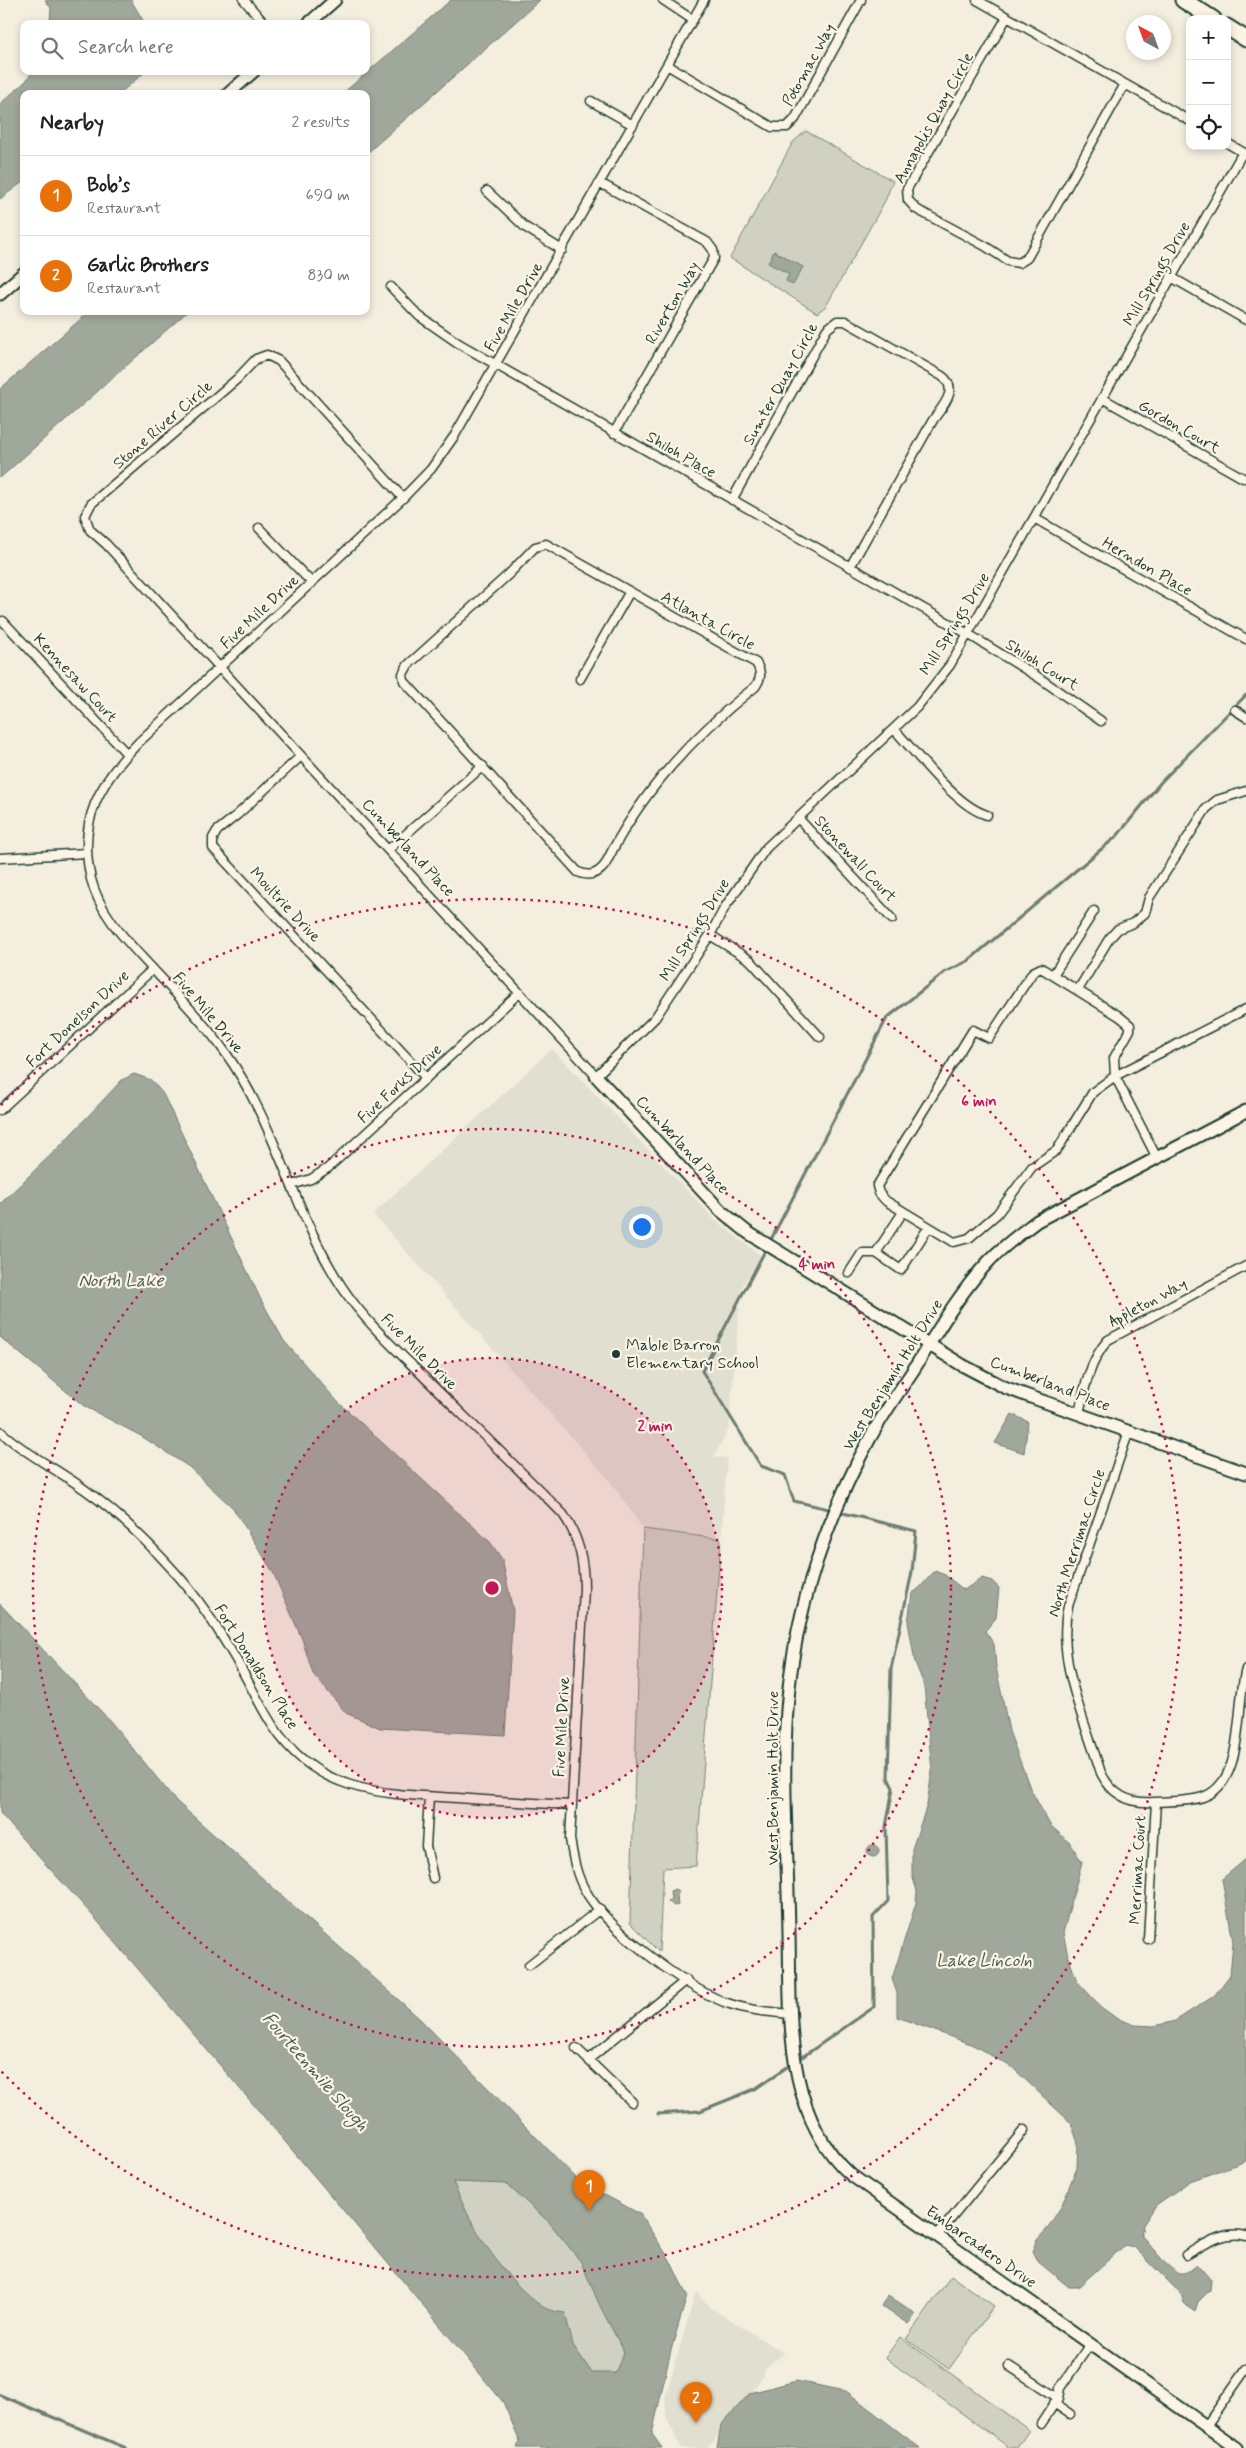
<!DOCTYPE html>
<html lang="en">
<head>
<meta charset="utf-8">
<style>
	body { margin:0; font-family:Mynerve,sans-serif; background:#f2f2f2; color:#202124 }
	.controls { position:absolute; right:15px; top:15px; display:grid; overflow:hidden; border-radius:10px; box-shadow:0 2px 8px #0003 }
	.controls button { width:45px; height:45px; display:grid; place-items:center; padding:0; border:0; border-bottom:1px solid #e0e0e0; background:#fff; color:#202124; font:25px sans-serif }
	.compass { position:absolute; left:1126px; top:15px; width:45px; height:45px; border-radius:50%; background:#fff; box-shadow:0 2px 8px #0003; rotate:319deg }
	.you { position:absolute; left:641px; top:1226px; width:18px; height:18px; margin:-12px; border:4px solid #fff; border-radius:50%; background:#1a73e8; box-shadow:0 0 0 8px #1a73e833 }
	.badge { display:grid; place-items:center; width:32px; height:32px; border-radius:50%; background:#ea580c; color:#fff; font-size:16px; font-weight:700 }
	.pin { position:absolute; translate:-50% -41px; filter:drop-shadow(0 1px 2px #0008) }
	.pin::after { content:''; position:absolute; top:26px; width:18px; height:15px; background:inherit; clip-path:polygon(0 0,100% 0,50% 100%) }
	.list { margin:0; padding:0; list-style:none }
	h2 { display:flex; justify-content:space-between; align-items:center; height:65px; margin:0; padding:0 20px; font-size:21px }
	h2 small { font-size:16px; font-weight:400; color:#757577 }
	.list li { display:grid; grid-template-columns:32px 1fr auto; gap:15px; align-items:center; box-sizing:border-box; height:80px; padding:0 20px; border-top:1px solid #e0e0e0 }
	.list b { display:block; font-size:19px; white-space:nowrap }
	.list p { margin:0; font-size:16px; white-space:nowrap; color:#757577 }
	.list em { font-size:16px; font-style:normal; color:#757577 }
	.icon { flex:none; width:28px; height:28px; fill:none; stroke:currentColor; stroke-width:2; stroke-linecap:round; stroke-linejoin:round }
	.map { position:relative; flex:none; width:1246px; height:2448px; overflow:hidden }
	.search { position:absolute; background:#fff; box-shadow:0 2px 8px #0003; left:20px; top:20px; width:350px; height:55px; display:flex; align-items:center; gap:12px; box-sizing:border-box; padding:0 18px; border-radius:10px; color:#757577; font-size:19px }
	.panel { position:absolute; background:#fff; box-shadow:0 2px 8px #0003; left:20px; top:90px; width:350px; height:225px; border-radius:10px }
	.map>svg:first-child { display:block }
</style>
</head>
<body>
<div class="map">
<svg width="1246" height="2448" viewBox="0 0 1246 2448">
	<rect width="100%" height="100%" fill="#f3eede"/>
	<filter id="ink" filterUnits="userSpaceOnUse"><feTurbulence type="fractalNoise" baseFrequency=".02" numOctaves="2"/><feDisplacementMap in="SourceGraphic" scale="10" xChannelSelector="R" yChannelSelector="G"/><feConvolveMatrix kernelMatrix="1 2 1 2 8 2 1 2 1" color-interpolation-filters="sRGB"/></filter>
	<g filter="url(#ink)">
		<!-- built -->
		<path fill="#e1dfd0" d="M552,1049L715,1220L761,1256L741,1288L729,1428L714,1457L727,1458L721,1539L643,1529L610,1481L373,1214Z
			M696,2292L711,2308L784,2353L765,2369L762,2378L736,2416L707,2448H681L667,2419L665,2398Z"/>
		<!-- green -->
		<path fill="#d0d1c2" stroke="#78877b" d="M806,131L893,181L885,201L826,306L817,313L730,258L793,142Z
			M643,1529L721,1539L696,1866L663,1868L659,1952L630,1923Z
			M0,1665L640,2292L615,2448Z
			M951,2276L994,2306L949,2369L906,2339Z
			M900,2337L1029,2430L1017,2448H1010L885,2358Z"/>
		<!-- water -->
		<path fill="#a0a89b" stroke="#6c7d72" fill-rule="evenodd" d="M45,0H131L145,24H50L51,8Z
			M451,0H540L366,154V94H342Z
			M33,71H146L119,94H24V181L0,199V104L26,81Z
			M774,251L803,267L793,285L786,281L789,274L768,263Z
			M90,311H188L0,478V389Z
			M134,1074L151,1080L163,1094L260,1298L284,1341L337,1401L490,1542L502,1559L513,1611L505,1735L380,1728L346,1713L313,1674L302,1639L272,1570L233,1508L189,1467L141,1436L84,1406L0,1337V1204L60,1146L122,1080Z
			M1012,1414L1028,1422L1024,1453L995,1443Z
			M935,1571L945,1575L964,1590L982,1578L992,1581L999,1588L996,1618L985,1631L994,1644L996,1667L1009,1731L1030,1788L1050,1825L1070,1843L1082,1862L1063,1933L1068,1956L1077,1981L1101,2007L1116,2018L1135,2025L1154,2026L1175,2021L1214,1996L1230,1975L1233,1942L1222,1879L1246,1859V2161L1190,2181L1166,2198L1156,2205L1143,2225L1141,2235L1166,2264L1178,2274L1187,2272L1197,2264L1211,2280L1210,2290L1198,2302L1195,2311L1184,2303L1181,2294L1134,2247L1125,2245L1078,2287H1069L1036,2260L1032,2252L1036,2241L1047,2229L1061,2207L1077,2167L1078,2143L1071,2123L1013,2068L973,2045L897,2017V1993L892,1979L916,1903L917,1891L912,1875V1849L927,1805L932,1771L924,1685L915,1662L908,1622L912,1593C922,1588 926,1579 935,1571Z
			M0,1604L111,1722L176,1801L420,2019L579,2181L640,2214L670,2260L687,2296L671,2350L652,2434L662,2448H517L520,2441L503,2402C369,2238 230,2078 94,1917C63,1882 30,1849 0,1813ZM453,2182L506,2184L549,2222L581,2262L600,2306L624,2352L615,2373H592L573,2345L565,2313C559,2312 549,2311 543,2307C503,2280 471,2226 453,2182Z
			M867 1851a6 6 0 1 1 12 0a6 6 0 1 1-12 0Z
			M675,1889L679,1892L677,1895L678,1905L674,1906L668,1901L671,1899L670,1891Z
			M888,2295L916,2314L908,2324L881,2306Z
			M796,2381L846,2391L920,2448H717L721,2425L750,2393Z"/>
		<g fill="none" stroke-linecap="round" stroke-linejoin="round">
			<!-- stream -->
			<path stroke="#6c7d72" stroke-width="3" d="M833,1510L794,1501L785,1475L761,1466L702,1371L887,1018L945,972L968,961L1117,836L1161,782L1246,695
				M798,2060L874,2007L873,1917L888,1901L886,1827L893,1788L888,1778L891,1669L912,1572L916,1531L839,1512
				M658,2114L700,2111L755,2089L793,2063
				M0,2395L126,2448"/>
			<defs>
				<path id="street" d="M244,0L265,24
					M663,0L693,20
					M704,0L455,435L431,469L403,498L139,742C100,782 77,820 91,879C100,914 125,939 149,965C175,993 203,1021 225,1052C276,1123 294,1214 342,1287C365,1322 397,1350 426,1379C472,1424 518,1468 563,1514C579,1537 584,1561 584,1589L570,1839C573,1857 576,1875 585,1890C606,1928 684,1986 724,2002C746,2010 768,2012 791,2014
					M977,0L1190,121
					M1007,17L907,189L908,200L916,209L985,246L1008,261L1019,263L1027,258L1125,84
					M667,65L772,127H787L795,119L861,0
					M591,101L633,125
					M1227,143L1246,154
					M600,183L707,242L713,250L714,258L614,433
					M487,191L525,227L562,250
					M1171,277L1246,320
					M391,287L419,316L458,343L968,634L1038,677L1101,721
					M1102,398L1243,478
					M403,498L279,361L267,355L256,359L237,379L91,504L85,516L90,530L106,544L596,1076L655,1018L710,935L725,907L766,848L917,707L950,665L1243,152
					M732,500L827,329L837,321H845L942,376C960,389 942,407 933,420L850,567
					M1034,518L1246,639
					M259,528L312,583
					M546,544L756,663C762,673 761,679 755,687C693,736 639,794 605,865C597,875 589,877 578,872L404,681L403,674L408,665L509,574L535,547Z
					M3,621L127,754
					M580,679L629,593
					M1235,710L1246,717
					M894,729C917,754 956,806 987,815
					M301,756L237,815L217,831L213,838V848L426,1078
					M798,818L892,919
					M388,850L483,766
					M0,858L87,853
					M710,935L750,960L820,1037
					M1053,975L1094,911
					M1078,990L1109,939L1118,929L1133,923L1145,913L1149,898L1206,809L1217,800L1246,791
					M0,1110L153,969
					M1157,1158L1115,1076L1114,1058L1130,1030V1025L1119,1016L1041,968L1033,972L989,1038L973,1030L877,1186L879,1193L886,1201L954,1242L969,1238L997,1214L1032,1167L1057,1150L1093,1092L1115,1076L1246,1009
					M292,1185L311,1179L328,1168L519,993
					M903,1212L876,1253L901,1270L928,1228
					M849,1273L862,1253H876
					M1079,1414C1084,1389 1090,1360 1108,1340L1246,1266
					M0,1431C25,1454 57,1469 84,1489C117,1512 146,1540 173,1570C199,1598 219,1630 238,1663C250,1684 260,1706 273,1726C318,1795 385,1794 458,1798C496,1801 533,1803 571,1805
					M1129,1431L1068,1606C1056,1661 1085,1721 1101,1773C1112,1795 1129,1804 1154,1802C1170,1801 1188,1802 1203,1797C1246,1782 1235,1707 1246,1669
					M429,1797L426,1846L433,1878
					M1148,1939L1156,1802
					M529,1965L600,1909
					M576,2048L632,2102
					M588,2060L686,1980
					M937,2236L1024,2130
					M1186,2255C1205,2244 1224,2230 1246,2236
					M1009,2366L1058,2398L1060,2388L1090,2344
					M1054,2403L1070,2414
					M1041,2424L1058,2398
					M1206,2426L1246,2369"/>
				<path id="secondary" d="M308,24L335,0
					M228,94L254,71
					M0,294L24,273
					M596,1076L720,1210L747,1232L962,1365L1004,1387L1028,1396L1246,1473
					M1237,2448L851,2175C783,2114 791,2018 789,1934C788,1853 780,1769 789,1688C798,1602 828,1516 869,1440C882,1415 899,1392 914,1369C937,1332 959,1293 989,1261C1003,1246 1020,1234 1037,1221L1246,1111"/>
				<path id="highway" d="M1183,0L1213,19
					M1227,27L1246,39"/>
			</defs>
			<!-- street casing -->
			<use href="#street" stroke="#1f3d34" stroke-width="11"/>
			<!-- secondary casing -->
			<use href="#secondary" stroke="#1f3d34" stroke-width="15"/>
			<!-- highway casing -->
			<use href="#highway" stroke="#1f3d34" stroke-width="19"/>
			<!-- street -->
			<use href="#street" stroke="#fcf5e5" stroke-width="8"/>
			<!-- secondary -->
			<use href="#secondary" stroke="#fcf5e5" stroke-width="11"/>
			<!-- highway -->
			<use href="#highway" stroke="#fcf5e5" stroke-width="15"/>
		</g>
	</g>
	<!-- distance rings -->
	<circle cx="492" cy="1588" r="230" fill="#c2185b" fill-opacity=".12"/>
	<g fill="none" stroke="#c2185b" stroke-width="2.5" stroke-dasharray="2.5 5">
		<circle cx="492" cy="1588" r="230"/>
		<circle cx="492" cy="1588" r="459"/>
		<path d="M1 1105A689 689 0 1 1 1 2071"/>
	</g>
	<!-- markers -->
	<circle fill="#1f3d34" stroke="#fcf5e5" stroke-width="2" cx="616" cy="1354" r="5"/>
	<g text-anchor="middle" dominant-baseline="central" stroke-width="4.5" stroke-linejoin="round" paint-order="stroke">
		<!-- street labels -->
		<g font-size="16" fill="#1f3d34" stroke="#fcf5e5">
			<text transform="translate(809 65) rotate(-61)">Potomac Way</text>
			<text transform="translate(934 118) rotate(-61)">Annapolis Quay Circle</text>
			<text transform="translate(1157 274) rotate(-60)">Mill Springs Drive</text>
			<text transform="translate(673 303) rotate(-60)">Riverton Way</text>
			<text transform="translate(514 307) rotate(-60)">Five Mile Drive</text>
			<text transform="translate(781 384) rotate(-61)">Sumter Quay Circle</text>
			<text transform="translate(163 425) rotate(-41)">Stone River Circle</text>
			<text transform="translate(1179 427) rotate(30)">Gordon Court</text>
			<text transform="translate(681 455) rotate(30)">Shiloh Place</text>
			<text transform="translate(1147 567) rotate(30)">Herndon Place</text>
			<text transform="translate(260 612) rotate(-43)">Five Mile Drive</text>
			<text transform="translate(708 621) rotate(29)">Atlanta Circle</text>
			<text transform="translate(955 624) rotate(-58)">Mill Springs Drive</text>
			<text transform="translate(1042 665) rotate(32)">Shiloh Court</text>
			<text transform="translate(75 678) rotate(47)">Kennesaw Court</text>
			<text transform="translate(408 848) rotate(47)">Cumberland Place</text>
			<text transform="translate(855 859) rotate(47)">Stonewall Court</text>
			<text transform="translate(285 905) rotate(47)">Moultrie Drive</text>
			<text transform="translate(695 930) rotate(-58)">Mill Springs Drive</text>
			<text transform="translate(208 1013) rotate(50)">Five Mile Drive</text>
			<text transform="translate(78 1019) rotate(-43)">Fort Donelson Drive</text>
			<text transform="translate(400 1084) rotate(-43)">Five Forks Drive</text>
			<text transform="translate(682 1145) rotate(47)">Cumberland Place</text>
			<text transform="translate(1148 1303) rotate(-28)">Appleton Way</text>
			<text transform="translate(419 1352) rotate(45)">Five Mile Drive</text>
			<text transform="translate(893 1375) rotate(-58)">West Benjamin Holt Drive</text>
			<text transform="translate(1050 1384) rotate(21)">Cumberland Place</text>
			<text transform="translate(1077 1543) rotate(-72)">North Merrimac Circle</text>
			<text transform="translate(256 1667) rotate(58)">Fort Donaldson Place</text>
			<text transform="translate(562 1727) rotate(-87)">Five Mile Drive</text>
			<text transform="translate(773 1778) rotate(-90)">West Benjamin Holt Drive</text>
			<text transform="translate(1138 1870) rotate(-87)">Merrimac Court</text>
			<text transform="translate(981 2247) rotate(35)">Embarcadero Drive</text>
		</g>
		<!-- poi labels -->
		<g font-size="16" fill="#1f3d34" stroke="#fcf5e5" text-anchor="start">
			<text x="626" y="1345">Mable Barron<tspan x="626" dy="18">Elementary School</tspan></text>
		</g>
		<!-- water labels -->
		<g font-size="18" font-style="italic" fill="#465d53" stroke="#fcf5e5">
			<text x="121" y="1281">North Lake</text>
			<text x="984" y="1961">Lake Lincoln</text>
			<text transform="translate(315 2072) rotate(49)">Fourteenmile Slough</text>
		</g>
	</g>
	<circle cx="492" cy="1588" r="8" fill="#c2185b" stroke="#fcf5e5" stroke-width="2.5"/>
	<g font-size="15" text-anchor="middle" font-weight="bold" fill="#c2185b" stroke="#fcf5e5" stroke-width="4.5" stroke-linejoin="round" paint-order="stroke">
		<text x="979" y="1106">6 min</text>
		<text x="817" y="1269">4 min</text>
		<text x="655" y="1431">2 min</text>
	</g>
</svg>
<div class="controls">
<button>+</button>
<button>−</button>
<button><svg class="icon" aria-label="locate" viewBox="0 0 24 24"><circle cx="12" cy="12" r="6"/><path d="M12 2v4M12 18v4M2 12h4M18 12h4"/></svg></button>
</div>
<svg class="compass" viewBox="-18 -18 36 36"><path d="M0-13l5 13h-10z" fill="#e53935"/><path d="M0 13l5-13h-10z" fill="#757577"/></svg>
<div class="you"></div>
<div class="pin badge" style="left:589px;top:2211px;background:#e8710a">1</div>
<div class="pin badge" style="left:696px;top:2423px;background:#e8710a">2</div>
<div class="search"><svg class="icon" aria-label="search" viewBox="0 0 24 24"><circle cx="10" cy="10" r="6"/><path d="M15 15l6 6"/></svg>Search here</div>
<section class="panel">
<h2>Nearby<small>2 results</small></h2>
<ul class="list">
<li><span class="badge" style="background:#e8710a">1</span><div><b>Bob’s</b><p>Restaurant</p></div><em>690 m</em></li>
<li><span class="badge" style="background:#e8710a">2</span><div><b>Garlic Brothers</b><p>Restaurant</p></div><em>830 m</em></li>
</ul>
</section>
</div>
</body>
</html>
